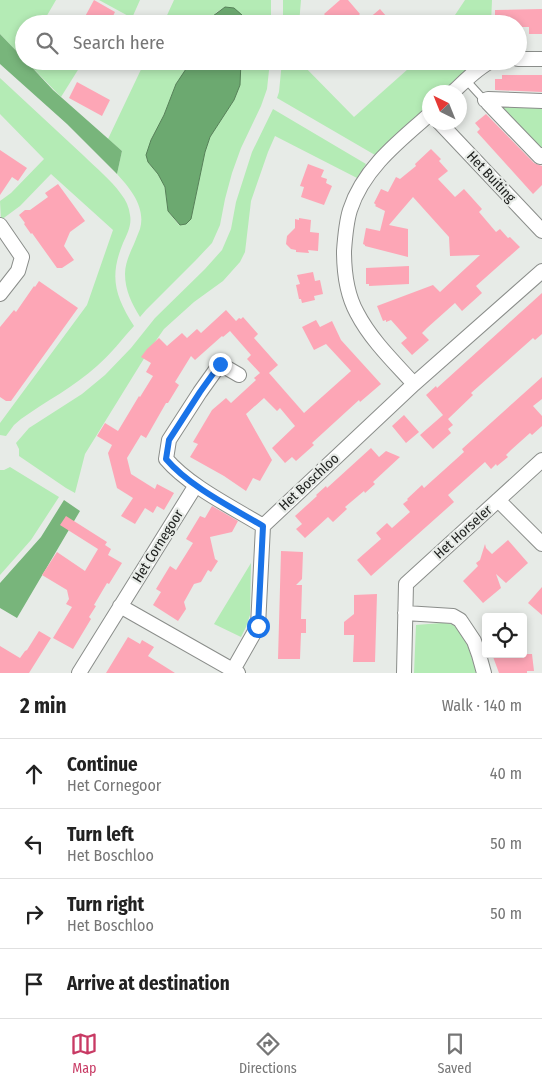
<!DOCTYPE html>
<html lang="en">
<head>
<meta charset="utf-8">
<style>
	body { margin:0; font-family:"Fira Sans Condensed",sans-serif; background:#f6f6f6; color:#222 }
	.controls { position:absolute; right:15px; bottom:15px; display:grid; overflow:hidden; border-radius:5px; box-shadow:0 2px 8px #0003 }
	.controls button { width:45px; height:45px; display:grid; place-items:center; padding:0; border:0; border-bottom:1px solid #e0e0e0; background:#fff; color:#222; font:25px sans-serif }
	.compass { position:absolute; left:422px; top:85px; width:45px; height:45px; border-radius:50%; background:#fff; box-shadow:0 2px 8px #0003; rotate:317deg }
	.stop { position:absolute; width:15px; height:15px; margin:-11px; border:4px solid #1a73e8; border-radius:50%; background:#fff }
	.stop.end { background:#1a73e8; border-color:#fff; box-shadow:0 1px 5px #0008 }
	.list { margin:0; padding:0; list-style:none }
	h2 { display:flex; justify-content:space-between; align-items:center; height:65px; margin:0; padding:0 20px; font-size:21px }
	h2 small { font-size:16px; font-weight:400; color:#767676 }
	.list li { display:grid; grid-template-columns:32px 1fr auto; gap:15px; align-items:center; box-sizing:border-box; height:70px; padding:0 20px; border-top:1px solid #e0e0e0 }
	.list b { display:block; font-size:19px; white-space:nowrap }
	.list p { margin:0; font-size:16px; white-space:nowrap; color:#767676 }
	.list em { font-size:16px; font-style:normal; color:#767676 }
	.icon { flex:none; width:28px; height:28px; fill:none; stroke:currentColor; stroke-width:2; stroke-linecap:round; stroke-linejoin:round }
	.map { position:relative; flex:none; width:542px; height:673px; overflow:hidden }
	.search { position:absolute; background:#fff; box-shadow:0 2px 8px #0003; left:15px; right:15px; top:15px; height:55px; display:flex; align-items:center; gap:12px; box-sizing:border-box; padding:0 18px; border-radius:28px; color:#767676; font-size:19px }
	.sheet { height:345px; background:#fff }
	nav { display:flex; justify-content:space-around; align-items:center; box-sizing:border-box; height:70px; border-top:1px solid #e0e0e0; background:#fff; font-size:14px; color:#767676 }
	nav a { display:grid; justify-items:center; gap:2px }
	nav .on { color:#c83a64 }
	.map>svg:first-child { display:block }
</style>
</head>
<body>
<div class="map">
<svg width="542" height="673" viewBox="0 0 542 673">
	<rect width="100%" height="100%" fill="#e7ebe7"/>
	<!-- green -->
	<path fill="#b4ebb5" d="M0,0H56L42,24H24V59L0,34Z
		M99,0H140L132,18Z
		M174,0H271V24H242V15L225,7L217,12L207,24H163Z
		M283,0H301L299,24H283Z
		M465,0H492L491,24H449Z
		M26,61H74L81,65L61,97Z
		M145,61H190L186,69L176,84L164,115L151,140L148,162L158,174L165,187L168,211L179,225L191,219L205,152L210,137L234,100L240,85L241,61H270L267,89L261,106L241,148L232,173L225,199L220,225L212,243L196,260L146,310L140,317C132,304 125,290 125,274C125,263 130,253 134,244C136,239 138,234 140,229C146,208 131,189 117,174L122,151L108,139Z
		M282,61H299L354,117L417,61H481L445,92H430L429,107L375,155L277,98L279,92Z
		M0,78C28,104 56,130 84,156C96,168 111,180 121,194C126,200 129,207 130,215C132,225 127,234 123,243C109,277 115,296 134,326C122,339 111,354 97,366C74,387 46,401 21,419L14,425L6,436L0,435V423L87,305L113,230L51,174L20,206L1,220L0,201L11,193L44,159L0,114Z
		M493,104H542V151Z
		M273,109L366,164L357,178L275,136L268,152L251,201L245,252L240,262L223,281L194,302L164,329L148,352L85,454L75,493L66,488L19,456V449L16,443L29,428L82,394L105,375L131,348L155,318L205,269L222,250L231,229L236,202L252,152Z
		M10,467L59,497L31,540L0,575V470H4Z
		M251,563L250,615L246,627L241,637L214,624Z
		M441,623C445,623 449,623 453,625C465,632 473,660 476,673H414L416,625Z"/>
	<!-- forest -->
	<path fill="#78b57b" d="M0,34L24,59V61H26L53,90L122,151L117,174L67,124L0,64Z
		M64,500L80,511L17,618L0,608V583L41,537Z"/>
	<!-- water -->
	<path fill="#6ca970" stroke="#568158" d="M225,7L234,8L242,15V24H207L213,16Z
		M190,61H241L240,85L234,100L210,137L205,152L191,219L186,224L180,225L168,211L165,187L158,174L148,162L146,155L151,140L164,115L176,84L186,69Z"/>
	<!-- building -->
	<path fill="#fda6b6" d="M94,0L115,12L109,24H81Z
		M340,0H348L360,14L349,24H333L324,14Z
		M380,9L393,24H362Z
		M542,9V34H529V27H518V24H495V10Z
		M502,75H542V92L495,90V79H502Z
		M77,82L110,100L102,116L69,98Z
		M486,114L534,163L542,166V185L533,194L477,132L480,129L475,123Z
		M431,149L441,159L439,161L448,171L438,179L455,197L464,189L482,209L479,212L496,232L500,229L508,238L510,237L520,247L476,286L482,293L462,311L455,303L427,328L422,333L429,340L412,355L401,343L407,338L391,320L386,322V320L383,321L377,306L433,285L440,292L480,255L450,256L449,237L413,197L389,225L408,229V257L365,246V245L363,244L366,228L380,231L385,211L375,206L376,205L374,203L381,189L388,192L396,177L400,179L416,166L415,164Z
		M0,150L27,168L18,181L12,177L0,195Z
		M308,164L324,170L321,177L327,179L326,183L332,186L324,205L301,197L304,187L300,186Z
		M58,184L85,221L70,232L64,246L74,260L62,268H57L32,233L31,234L24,224L25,223L19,215L25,210H30L48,197L45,193Z
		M299,218L311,220L310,232L319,233L318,251L308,250L309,253L296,252V250L291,249L286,244L287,236L295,228V219L299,220Z
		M409,266V284L369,286V284H366V268Z
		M313,272L315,281L320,280L323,294L314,296L315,300L302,303L301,299H299L296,285L300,284L297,275Z
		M39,281L78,308L11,401H6L0,397V327L14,310L16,312L34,286L35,287Z
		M542,293V334L535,340L533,338L471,393L473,395L448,419L453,425L448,429L451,433L433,449L420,435L443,415L426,395L436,386L437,388Z
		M226,310L236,321L239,318L241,319L243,317L258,334L254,338L278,365L269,373L304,413L351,371L326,344L314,350L302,327L316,320L320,327L332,321L341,340L381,384L360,402L359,400L312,443L314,445L296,461L292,457L285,463L272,448L295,426L280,408L277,411L264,398L246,414L272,460L260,481L253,478L246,491L224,476L190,457L198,444L193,442L212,410L226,398L231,403L256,380L254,378L260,373L247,359L251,355L230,331L223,337L222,336L195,360L191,356L175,382L179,385L168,403H166L146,438L141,435L127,458L131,474L155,489L157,484L174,493L164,510L157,506L153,513L145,508L135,524L121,516L133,498L117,488L108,453L112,445L97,436L105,423L118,431L139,396L140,397L153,376L146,372L151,363L141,357L147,349L159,338L167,346L182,333L187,338L197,329L201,333Z
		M542,377V399L533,406L542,416V426L532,435L530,433L511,450L506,455L508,457L497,466L496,464L491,469L485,462L448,495L454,502L371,576L357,560L381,539L376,533L387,523L392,528L410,512L403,504L408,500L407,499L422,485L424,488L464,452L462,449Z
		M404,415L419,432L406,443L392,426Z
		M371,448L379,457L386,451L400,457L373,482L375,484L365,493L364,491L345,507L347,509L333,522L328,517L305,538L296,529L302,524L295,516L317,496L316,495L326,486L327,488Z
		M212,506L238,521L232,532L210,537L215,559L218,561L211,572L208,570L201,582L194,584L184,602L186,609L178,621L153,605L161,592L156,589L170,566L176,570L193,543L186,539L200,516L205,518Z
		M66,516L107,542L105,545L111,549L108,555L122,563L109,584L107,583L94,605L96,606L89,617L91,619L73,649L53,638L72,607L66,604L69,599L67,590L42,575L57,552L85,571L98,549L60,525Z
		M508,540L528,563L506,583L496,574L501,588L483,603L463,581L478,566L476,563L480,560L485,544L486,548L492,554Z
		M281,551L303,552L302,579L296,585H302L301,619H306V633H301L300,659H278Z
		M542,587V615L528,603Z
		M377,594L375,662H353L354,635H344V622L354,614V595Z
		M39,631L51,638L29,673H0V646L20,658L25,651L27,650Z
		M128,637L140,644L142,640L154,647L148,656L175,673H106Z
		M492,654H532L534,671H527V673H499Z"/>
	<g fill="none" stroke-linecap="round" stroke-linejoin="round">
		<defs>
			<path id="lane" d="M466,80L486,102"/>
			<path id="street" d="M518,59H542
				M453,92C464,82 478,67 492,61
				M485,100L488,99L542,101
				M488,103L540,157L542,155
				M439,122L542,231
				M0,225L22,257L18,271L0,294
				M239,375L220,364L200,392L169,440L166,459C189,486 232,507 263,526L414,384L542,271
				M414,384C394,362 371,340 357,313C347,295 344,272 344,251C345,237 346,223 350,210C363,169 399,141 430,114
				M498,500L542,544
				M120,606L238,673
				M405,613L453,616L460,620L474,641L479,655L484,673
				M233,670L258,626L263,526
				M79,673L196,485
				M404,673L406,584L542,460"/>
		</defs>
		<!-- lane casing -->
		<use href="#lane" stroke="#8a8d8a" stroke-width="9"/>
		<!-- street casing -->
		<use href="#street" stroke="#8a8d8a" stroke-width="16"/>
		<!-- lane -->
		<use href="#lane" stroke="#fff" stroke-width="7"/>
		<!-- street -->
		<use href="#street" stroke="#fff" stroke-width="14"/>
	</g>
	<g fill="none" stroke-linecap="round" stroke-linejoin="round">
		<!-- route -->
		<path stroke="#1a73e8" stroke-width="6" d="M220,364L200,392L169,440L166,459C190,487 231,507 263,526L258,626"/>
	</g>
	<g text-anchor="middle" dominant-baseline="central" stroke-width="4.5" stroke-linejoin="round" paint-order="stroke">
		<!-- street labels -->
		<g font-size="14" fill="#212321" stroke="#e7ebe7">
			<text transform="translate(491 177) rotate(47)">Het Buiting</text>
			<text transform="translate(309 482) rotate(-43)">Het Boschloo</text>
			<text transform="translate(463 532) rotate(-42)">Het Horseler</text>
			<text transform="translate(158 546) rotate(-58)">Het Cornegoor</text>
		</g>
	</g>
</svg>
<div class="controls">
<button><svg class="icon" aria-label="locate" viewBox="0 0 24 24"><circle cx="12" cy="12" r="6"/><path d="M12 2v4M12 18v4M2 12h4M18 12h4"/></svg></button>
</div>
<svg class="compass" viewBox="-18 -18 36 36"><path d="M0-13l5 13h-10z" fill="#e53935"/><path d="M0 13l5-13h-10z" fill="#767676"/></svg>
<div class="stop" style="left:258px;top:626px"></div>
<div class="stop end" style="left:220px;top:364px"></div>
<div class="search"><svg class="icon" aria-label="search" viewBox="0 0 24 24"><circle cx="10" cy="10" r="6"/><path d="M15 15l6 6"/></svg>Search here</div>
</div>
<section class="sheet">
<h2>2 min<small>Walk · 140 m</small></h2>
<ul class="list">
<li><svg class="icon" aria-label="ahead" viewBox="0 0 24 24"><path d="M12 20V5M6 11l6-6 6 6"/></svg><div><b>Continue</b><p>Het Cornegoor</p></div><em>40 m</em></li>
<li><svg class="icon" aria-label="left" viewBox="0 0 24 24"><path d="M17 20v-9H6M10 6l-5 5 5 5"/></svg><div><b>Turn left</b><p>Het Boschloo</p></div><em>50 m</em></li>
<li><svg class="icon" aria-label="right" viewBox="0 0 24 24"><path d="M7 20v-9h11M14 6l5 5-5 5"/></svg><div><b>Turn right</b><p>Het Boschloo</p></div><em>50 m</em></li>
<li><svg class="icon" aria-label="arrive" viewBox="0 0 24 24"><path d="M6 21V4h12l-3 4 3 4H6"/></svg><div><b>Arrive at destination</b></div></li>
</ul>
</section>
<nav>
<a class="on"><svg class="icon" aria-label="map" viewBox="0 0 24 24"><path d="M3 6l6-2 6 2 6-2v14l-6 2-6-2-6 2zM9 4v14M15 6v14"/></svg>Map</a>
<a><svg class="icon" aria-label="directions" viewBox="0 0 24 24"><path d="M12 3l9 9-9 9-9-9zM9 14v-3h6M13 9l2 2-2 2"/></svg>Directions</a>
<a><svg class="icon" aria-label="saved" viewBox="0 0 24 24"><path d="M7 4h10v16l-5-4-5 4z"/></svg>Saved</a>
</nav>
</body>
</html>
